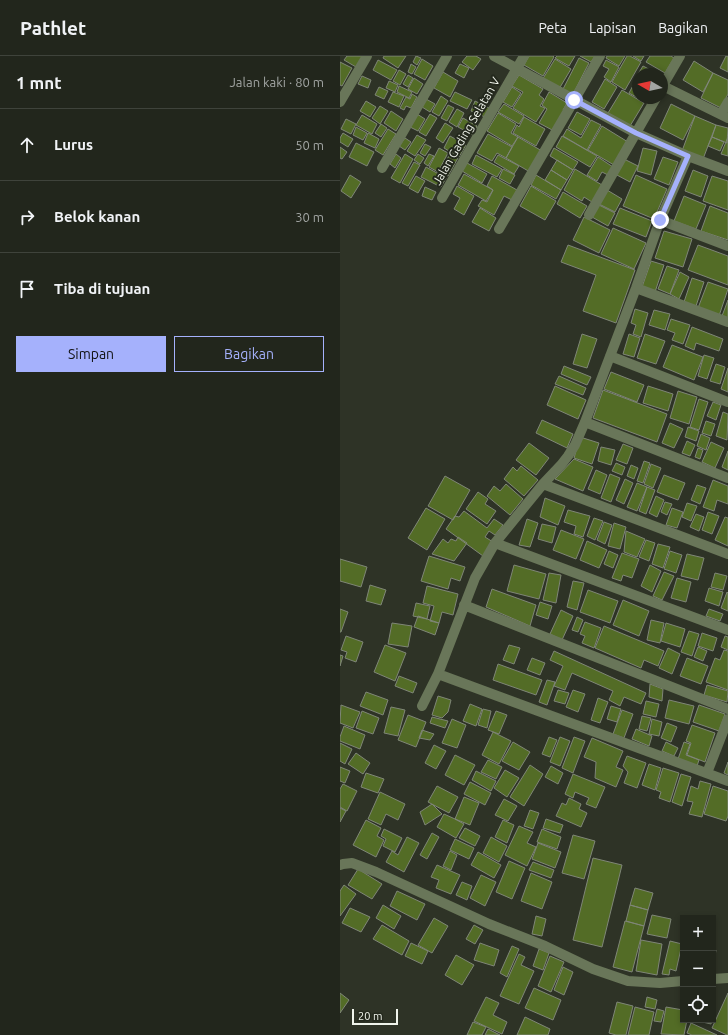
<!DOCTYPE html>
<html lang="id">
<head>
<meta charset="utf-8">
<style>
	body { margin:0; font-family:Ubuntu,sans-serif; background:#2a2e25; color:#f1f3f6 }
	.controls { position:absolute; right:12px; bottom:12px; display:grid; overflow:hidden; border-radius:0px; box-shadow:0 2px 6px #0003 }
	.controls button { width:36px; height:36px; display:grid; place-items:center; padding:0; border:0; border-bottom:1px solid #3f433b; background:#22261c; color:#f1f3f6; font:20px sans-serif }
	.compass { position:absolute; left:292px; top:12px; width:36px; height:36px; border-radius:50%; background:#22261c; box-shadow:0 2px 6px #0003; rotate:279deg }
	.scale { position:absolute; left:12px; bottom:10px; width:46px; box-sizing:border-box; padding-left:4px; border:2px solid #f0f4eb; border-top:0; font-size:11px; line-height:14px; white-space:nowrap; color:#f0f4eb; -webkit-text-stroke:3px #24291d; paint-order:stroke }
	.stop { position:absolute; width:12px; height:12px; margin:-9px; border:3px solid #a5b1fc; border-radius:50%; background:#fff }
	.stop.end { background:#a5b1fc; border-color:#fff; box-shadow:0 1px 4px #0008 }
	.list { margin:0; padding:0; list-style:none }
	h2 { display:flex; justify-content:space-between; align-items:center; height:52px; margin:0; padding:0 16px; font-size:17px }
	h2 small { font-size:13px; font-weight:400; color:#a2a5a3 }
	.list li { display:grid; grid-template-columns:26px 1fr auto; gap:12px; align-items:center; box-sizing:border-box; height:72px; padding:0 16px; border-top:1px solid #3f433b }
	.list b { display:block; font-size:15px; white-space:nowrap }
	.list em { font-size:13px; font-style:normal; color:#a2a5a3 }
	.actions { display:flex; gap:8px; padding:12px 16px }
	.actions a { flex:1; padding:9px 0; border:1px solid #a5b1fc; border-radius:0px; text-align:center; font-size:14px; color:#a5b1fc }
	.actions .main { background:#a5b1fc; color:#111 }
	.icon { flex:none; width:22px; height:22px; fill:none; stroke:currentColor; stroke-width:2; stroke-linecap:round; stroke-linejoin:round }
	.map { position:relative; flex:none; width:388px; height:979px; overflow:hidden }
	header { display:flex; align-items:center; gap:24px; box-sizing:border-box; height:56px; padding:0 20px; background:#22261c; border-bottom:1px solid #3f433b }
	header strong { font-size:19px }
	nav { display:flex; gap:22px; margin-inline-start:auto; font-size:14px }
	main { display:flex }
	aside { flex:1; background:#22261c }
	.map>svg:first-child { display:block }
</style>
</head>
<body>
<header>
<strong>Pathlet</strong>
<nav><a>Peta</a><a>Lapisan</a><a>Bagikan</a></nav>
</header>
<main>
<aside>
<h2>1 mnt<small>Jalan kaki · 80 m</small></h2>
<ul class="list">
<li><svg class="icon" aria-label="ahead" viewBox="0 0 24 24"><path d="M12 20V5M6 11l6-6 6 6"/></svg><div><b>Lurus</b></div><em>50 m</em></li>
<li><svg class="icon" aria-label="right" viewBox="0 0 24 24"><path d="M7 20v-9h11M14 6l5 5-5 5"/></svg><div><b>Belok kanan</b></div><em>30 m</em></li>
<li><svg class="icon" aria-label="arrive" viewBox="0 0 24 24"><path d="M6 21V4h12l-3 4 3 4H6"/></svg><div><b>Tiba di tujuan</b></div></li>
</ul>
<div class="actions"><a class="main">Simpan</a><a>Bagikan</a></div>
</aside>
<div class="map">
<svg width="388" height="979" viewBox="0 0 388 979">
	<rect width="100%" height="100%" fill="#2e3326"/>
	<!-- building -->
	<path fill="#536c26" stroke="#7f8677" d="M7,0H23L16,11L4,4Z
		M44,0H66L58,12L43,2Z
		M76,0L81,2L77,9L73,6Z
		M127,0H136L141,3L133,14L122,6Z
		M189,0H213L214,1L203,20L184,9Z
		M217,0H235L229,10L215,2Z
		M240,0H255L251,6Z
		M267,0H285L279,10L266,2Z
		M287,0H290L301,6L285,34L272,26Z
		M293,0H304L301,5Z
		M310,0H331L334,2L325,17L306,6Z
		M386,0H388V16L380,12Z
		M239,2L249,7L232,40L222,35Z
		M82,3L93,10L85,24L74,18Z
		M215,3L231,13L219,33L202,24Z
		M38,4L57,14L51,24L33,14Z
		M266,4L279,11L271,26L264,21L269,13L263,10Z
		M354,5L373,17L363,36L343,24Z
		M0,6L12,12L2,30L0,29Z
		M71,8L76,11L72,18L68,16Z
		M120,8L129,12L124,22L115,17Z
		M303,10L318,18H298Z
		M59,14L66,18L60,29L53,25Z
		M103,16L118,25L110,41L94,32Z
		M373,17L388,24V38L381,52L361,42Z
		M68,19L73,22L68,31L63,28Z
		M179,19L203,33L199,39L204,43L200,50L205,52L196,66L173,52L183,36L172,30Z
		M22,20L31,24L28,32L18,28Z
		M74,22L83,28L77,38L68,33Z
		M265,23L277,31L264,53L252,46Z
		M296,24L298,25V42L289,37Z
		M49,25L58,29L55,36L46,32Z
		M59,30L72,36L69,42L57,36Z
		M39,31L48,35L44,43L35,39Z
		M172,31L181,37L172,51L163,46Z
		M282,34L304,47L290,70L268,57Z
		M53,36L64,40L59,51L48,46Z
		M115,36L132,44L127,53L110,45Z
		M209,36L227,47L223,54L225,56L214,75L199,67L207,53L202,49Z
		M72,38L77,41L71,52L66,50L64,54L60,52L66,41L70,43Z
		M101,40L108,45L99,60L92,56Z
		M298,42H310L307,47Z
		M86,43L95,48L90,56L82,51Z
		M26,45L36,51L30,61L20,55Z
		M135,45L149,52L145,61L131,55Z
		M164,48L184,60L179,68L158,56Z
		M331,48L355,60L343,84L320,72Z
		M108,49L114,52L107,65L101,62Z
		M40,50L48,55L40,68L32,62Z
		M117,53L124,57L117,71L109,66Z
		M51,55L63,63L56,75L44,67Z
		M237,56L250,63L241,79L228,72Z
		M158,57L176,68L171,77L178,81L172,90L147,75Z
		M77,58L85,63L78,75L70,71Z
		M90,58L97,62L86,80L79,76Z
		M22,59L37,68L32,78L16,69Z
		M355,60L376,69L363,103L342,95Z
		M184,61L205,73L196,90L173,77L177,69L179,71Z
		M123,62L137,70L133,79L118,71Z
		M6,63L16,68L11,78L1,73Z
		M251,64L261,69L247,94L223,80L227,73L241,82Z
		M105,67L113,72L103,87L96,82Z
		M41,68L47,72L41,81L35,77Z
		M376,69L388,72L387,87L372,81Z
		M262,70L288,86L274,109L248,94Z
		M16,71L27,77L23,84L13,79Z
		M48,73L56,78L43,99L35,94Z
		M3,77L13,83L8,91L0,86V82Z
		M28,77L39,83L35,92L24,87Z
		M148,78L172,91L166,102L157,97L152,105L137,97Z
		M77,79L86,84L75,100L67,95Z
		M110,80L126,89L119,101L104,92Z
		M222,80L257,100L250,111L216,91Z
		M178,81L202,95L190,116L166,102Z
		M372,81L384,86L380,95L368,90Z
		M388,81V100L381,98Z
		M65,82L71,86L65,94L59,90Z
		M16,87L34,96L27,110L9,101Z
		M85,88L91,91L85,100L80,97Z
		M0,91L7,96L2,103L0,102Z
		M99,92L108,97L98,116L89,111Z
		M214,92L238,106L233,114L210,100Z
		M303,92L317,95L311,119L297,115Z
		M56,98L61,102L55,112L50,108Z
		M65,98L73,103L60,127L51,122Z
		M78,98L84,102L80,108L74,104Z
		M89,98L94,100L88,110L84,107Z
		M110,98L118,102L108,120L100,116Z
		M136,99L162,113L157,121L132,108Z
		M158,99L179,110L174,118L154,106Z
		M258,101L273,111L268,119L262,116L257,125L247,119Z
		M323,101L338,106L329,129L314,123Z
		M282,102L298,110L290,126L275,118Z
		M217,104L233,114L227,124L211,114Z
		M74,106L80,109L68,130L62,127Z
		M127,107L147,118L142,127L122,115Z
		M86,111L106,122L101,131L81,121Z
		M163,113L175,119L170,128L159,122Z
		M235,113L262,129L252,146L244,141L242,145L224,134Z
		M211,114L227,124L221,134L205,124Z
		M353,114L368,120L361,141L345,135Z
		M124,118L153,134L146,145L118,129Z
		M10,119L21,126L11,142L1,135Z
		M196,119L221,134L216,143L191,129Z
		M296,119L327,133L314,163L283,150Z
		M76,120L85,125L78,137L69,132Z
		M152,120L177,134L172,144L164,140L154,159L138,150L142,144L147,146L153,134L147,130Z
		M372,120L388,125V154L363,145Z
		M117,130L134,140L124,159L114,153L120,142L113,138Z
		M191,130L216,145L205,164L180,150Z
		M85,131L96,136L92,144L82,140Z
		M267,134L282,143L275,156L259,148Z
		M223,136L247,150L240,162L217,148Z
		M344,140L366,149L356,173L334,165Z
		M259,149L275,157L268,170L252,161Z
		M370,150L388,157V184L361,175Z
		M140,152L156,162L149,175L132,166Z
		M280,152L312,165L306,181L273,168Z
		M244,161L270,174L259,197L233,184Z
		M273,172L306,187L294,213L261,198Z
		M324,175L352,183L343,211L315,202Z
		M228,189L295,214L276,267L243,255L256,219L221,206Z
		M358,189L388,200V229L348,214Z
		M311,205L324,209L315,236L302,231Z
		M327,210L339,214L330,238L318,233Z
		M340,216L349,221L339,243L330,238Z
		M352,222L364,226L356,250L344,246Z
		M368,226L388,233L379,260L358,252Z
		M388,244V262L382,260Z
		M295,253L308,257L301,281L293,278L296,269L291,267Z
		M314,254L330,258L325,274L309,269Z
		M331,263L350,269L343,288L332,284L335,277L327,274Z
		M352,271L383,283L379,295L356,287L354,294L345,290Z
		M242,278L257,283L247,312L233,308Z
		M289,278L300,282L294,301L283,298Z
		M305,278L325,285L316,308L297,302Z
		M332,289L363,301L354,324L323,311Z
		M364,299L374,302L367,323L358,320Z
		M376,308L385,311L380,328L370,325Z
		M224,310L251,321L247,329L221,318Z
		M388,312V336L381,333Z
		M271,316L304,329L297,346L264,333Z
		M219,320L246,332L243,339L215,328Z
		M215,330L246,344L238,363L207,349Z
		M308,330L333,338L328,355L303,347Z
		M263,334L327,358L317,386L253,362Z
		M338,335L357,341L349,368L330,362Z
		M359,343L368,346L359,374L350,371Z
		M373,346L381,349L376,364L367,360Z
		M383,356L388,358L387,384L376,380Z
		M202,364L233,378L227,392L196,377Z
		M366,365L375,368L371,380L362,377Z
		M330,367L343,373L334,392L322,387Z
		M348,371L359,375L356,385L345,381Z
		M361,378L370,382L366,394L357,390Z
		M240,381L259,387L252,408L234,402Z
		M347,385L355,389L350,400L342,397Z
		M371,386L384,392L375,412L362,406Z
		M189,387L209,402L196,419L176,404Z
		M283,388L293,392L287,408L276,404Z
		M261,391L275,394L271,409L258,405Z
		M358,392L363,394L360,403L355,401Z
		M388,395V414L382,411Z
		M234,403L253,411L243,435L215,423Z
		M304,405L310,407L303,427L297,425Z
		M276,407L285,411L282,419L272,415Z
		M311,408L321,412L313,432L304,428Z
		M291,409L298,412L294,423L287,420Z
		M181,410L198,424L184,440L164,423L173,411L177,415Z
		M256,414L267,419L260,438L248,433Z
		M270,418L280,422L271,446L261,442Z
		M324,419L345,427L338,444L317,436Z
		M105,420L130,434L113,464L88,450Z
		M285,423L293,427L284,448L276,444Z
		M373,424L388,430V448L377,444L374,455L363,451Z
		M297,427L307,431L297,455L287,451Z
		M166,428L183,443L170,459L147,440L154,430L160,435Z
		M357,429L366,432L360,448L351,444Z
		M307,431L315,434L306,458L299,455Z
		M138,436L148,443L145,448L156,455L147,468L126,453Z
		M316,440L324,444L317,461L309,457Z
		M205,442L225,450L218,469L200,461Z
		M325,446L332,448L327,459L321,456Z
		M347,447L357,450L351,465L342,461Z
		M86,452L105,463L87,494L68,482Z
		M332,452L343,456L337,472L326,469Z
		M228,454L250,460L243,481L234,478L236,470L224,466Z
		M124,455L147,472L154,463L163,469L155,479L149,475L145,481L153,486L143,500L106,473L115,460L119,461Z
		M368,456L379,460L372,478L362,474Z
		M356,458L364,461L359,475L350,471Z
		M385,461L388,462V490L375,484Z
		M254,462L263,465L255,484L247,480Z
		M187,463L198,467L190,491L179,489Z
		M264,466L272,469L265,488L257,484Z
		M274,467L286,471L280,493L268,490Z
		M202,468L216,471L212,487L198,483Z
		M221,474L244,483L236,503L213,494Z
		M286,475L305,483L297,501L284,496Z
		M118,481L127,487L114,505L92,498L103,483L108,487L111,483L116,485Z
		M306,484L315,487L309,505L299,501Z
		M247,485L267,494L259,512L240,504Z
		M318,488L330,491L323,512L312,508Z
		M269,495L278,499L273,512L264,508Z
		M330,495L342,499L336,517L324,513Z
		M282,497L299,503L292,522L283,519L281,525L272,522Z
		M347,498L364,502L358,524L341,520Z
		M89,500L125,511L120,525L111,522L108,533L81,525Z
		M0,503L27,511L21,531L0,525Z
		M174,509L206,518L199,543L167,535Z
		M310,509L321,515L312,536L301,530Z
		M324,516L334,520L322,544L313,540Z
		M209,517L221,519L216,547L203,544Z
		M375,517L387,520L383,534L371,531Z
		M337,522L351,526L346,546L331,542Z
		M233,525L244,527L237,554L227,551Z
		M30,529L46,534L41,549L26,545Z
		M87,530L118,538L113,559L102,556L99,567L90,565L94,550L83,547Z
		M369,532L383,536L379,550L365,545Z
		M152,533L196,549L190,570L146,551Z
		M248,534L278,545L270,567L240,556Z
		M387,536L388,537V555L381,552Z
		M283,544L309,555L299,580L273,569Z
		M200,546L212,550L208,563L196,559Z
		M76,547L90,550L87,563L73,560Z
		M0,553L8,556L1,576H0Z
		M369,553L383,558L380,565L366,560Z
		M221,554L233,560L222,584L210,578Z
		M78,560L99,567L95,579L74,571Z
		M237,561L243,564L238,576L232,574Z
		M311,564L324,567L320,587L307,584Z
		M245,566L261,572L254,592L242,587L245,580L240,578Z
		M52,567L72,570L68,591L48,588Z
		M326,567L345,573L340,591L321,585Z
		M264,570L324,595L318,610L304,604L301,612L255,592Z
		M349,575L359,578L352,600L341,596Z
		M362,577L377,582L373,595L358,590Z
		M6,580L23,586L16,606L5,602L7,596L1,594Z
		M385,580L388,581V594L381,591Z
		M45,589L66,597L55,625L34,616Z
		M169,589L180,592L174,608L163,604Z
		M358,591L367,595L363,605L354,601Z
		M328,592L340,598L332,618L319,612Z
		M384,594L388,595V634L366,626L375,602L380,604Z
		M214,595L306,637L301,648L284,641L280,650L269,644L273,635L232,617L225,634L214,630L223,610L210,604Z
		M0,599L3,600L0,610Z
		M192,602L205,607L200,619L187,614Z
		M347,602L368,610L361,628L340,620Z
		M158,608L202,624L196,639L153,624Z
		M59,620L77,627L73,637L55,630Z
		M207,624L215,626L207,649L199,646Z
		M310,628L323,633L322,645L309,641Z
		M367,629L388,635L387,646L364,639Z
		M218,634L229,637L225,648L214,645Z
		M233,634L245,638L238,656L226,651Z
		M26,636L48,644L43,659L20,650Z
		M98,640L111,644L108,656L102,662L92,659Z
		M258,642L268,646L260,667L251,664Z
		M329,644L354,650L349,668L325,662Z
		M306,645L319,648L316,661L303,658Z
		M130,648L142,653L136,670L123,665Z
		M1,649L20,656L13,672L0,667Z
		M359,649L385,658L379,675L353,666Z
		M271,650L281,653L277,666L267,663Z
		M51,651L65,654L58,680L44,677Z
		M143,653L151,655L147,672L138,669Z
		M282,654L293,658L284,682L273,678Z
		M22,655L39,662L33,678L16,672Z
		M156,655L167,659L159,678L148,674Z
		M68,659L86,666L76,691L58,684Z
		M302,660L311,662L307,675L299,673Z
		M92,661L108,665L105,672L90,667Z
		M112,663L126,669L117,692L102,687Z
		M312,663L322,666L319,680L309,678Z
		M327,667L337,671L331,686L321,682Z
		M352,669L375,677L365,706L347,699L351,687L346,685Z
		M4,670L25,679L20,693L0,685V681Z
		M296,673L312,680L309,690L292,683Z
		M82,674L94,678L90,684L79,682Z
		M153,676L171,685L159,708L142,699Z
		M209,681L217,684L210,701L202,698Z
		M220,681L230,685L220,710L210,706Z
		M234,681L245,685L233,717L222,712Z
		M252,682L283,695L276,711L283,714L276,731L255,722L256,706L244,701Z
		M173,686L190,696L179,714L162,705Z
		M326,686L338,692L334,700L322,695Z
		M344,686L350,688L346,699L359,704L357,710L338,703Z
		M0,687L12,693L5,708L0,705Z
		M94,689L106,695L96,713L85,707Z
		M16,697L30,707L23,718L8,708Z
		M115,699L135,709L124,729L105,719Z
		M287,700L306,707L297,732L284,727L288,716L283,710Z
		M148,704L162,711L156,723L141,716Z
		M388,706V719L384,717Z
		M309,708L321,712L315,734L302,729Z
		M190,709L203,718L184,750L170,741Z
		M211,710L223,717L218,728L205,721Z
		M0,711L10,715L5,727L0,725Z
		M323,712L339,717L330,746L319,742L321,736L316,734Z
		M165,714L179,722L167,741L154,732Z
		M136,715L156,725L151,735L132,724Z
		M26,717L44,723L38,737L21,731Z
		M233,718L265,731L256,752L246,748L249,742L235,736L233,742L225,738Z
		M341,718L351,721L342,750L332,746Z
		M360,725L371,728L362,761L349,758L353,746L347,745L351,730L358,733Z
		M130,726L151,737L145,749L124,738Z
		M3,728L17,735L7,755L0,751V733Z
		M97,730L118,741L109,757L88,746Z
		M373,730L388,735V760L386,765L364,758Z
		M40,736L65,748L58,764L46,758L41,769L28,763Z
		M124,741L139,747L130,769L115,763Z
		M229,742L241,748L239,753L247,757L241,771L216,760L222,747L226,749Z
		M164,743L177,750L168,765L155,759Z
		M92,748L102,758L85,769L80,756Z
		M0,752L6,755L0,766Z
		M190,754L199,757L193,773L184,770Z
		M104,758L115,763L124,768L116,782L97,771Z
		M206,763L223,769L220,777L203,772Z
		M26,764L41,772L37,780L44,784L36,801L13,789Z
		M163,764L174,769L167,787L155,781Z
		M179,770L193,776L187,787L196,791L187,810L165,799Z
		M125,772L140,780L135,790L119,782Z
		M44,773L62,782L55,796L43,790L46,783L41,780Z
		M202,773L221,781L217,793L197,786Z
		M92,777L99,781L87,803L80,799Z
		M233,779L255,785L244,823L222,817Z
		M67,781L79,787L64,816L46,806L52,795L58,799Z
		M151,781L167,790L159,806L143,797Z
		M115,783L134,792L129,803L110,794Z
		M198,787L221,796L215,812L192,803Z
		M110,795L117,799L111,814L103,810Z
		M138,796L161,809L154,822L131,809Z
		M253,802L282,809L262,891L233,884Z
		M169,805L185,812L172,843L156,836Z
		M193,806L214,814L211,822L189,814Z
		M97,809L120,819L111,838L96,832L99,824L91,821Z
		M18,813L42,828L32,843L8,829Z
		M191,817L212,826L202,853L181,845Z
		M141,819L156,826L145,850L130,842Z
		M122,826L132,830L127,844L116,839Z
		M4,829L16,838L0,860V835Z
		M295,832L313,837L308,854L290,849Z
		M57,835L85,848L77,864L50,850Z
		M43,849L61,860L54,873L36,862Z
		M290,849L308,854L304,870L286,865Z
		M10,852L30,861L21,876L2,867Z
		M312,859L331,863L327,882L307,878Z
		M196,860L206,863L202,880L192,878Z
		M94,862L108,870L92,897L78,889Z
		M285,865L304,870L292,916L273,911Z
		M42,869L69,885L62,899L33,883Z
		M134,869L143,874L135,888L126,883Z
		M301,884L322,888L317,919L296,915Z
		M330,885L342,888L336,915L330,913L329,919L322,918Z
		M71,887L88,895L82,908L65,900Z
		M140,887L159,894L154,910L134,904Z
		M172,890L179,893L167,921L160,917Z
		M199,893L209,897L203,914L193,910Z
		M373,893L376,894L373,912Z
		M179,898L185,901L181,909L194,915L179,948L160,940Z
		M116,899L134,909L122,929L105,919Z
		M210,900L224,906L211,936L198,930Z
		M223,911L233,916L224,939L214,934Z
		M194,932L221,944L213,964L185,952Z
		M0,937L9,944L0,957Z
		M388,937V979H387L372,972Z
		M146,941L159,947L153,959L167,966L162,978L134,965Z
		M307,941L317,944L315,953L305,951Z
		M277,946L293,950L286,979H276L269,977Z
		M295,951L314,956L309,979H288Z
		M326,951L343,954V964H347L344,979L321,978Z
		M317,953L324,955L321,966L314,965Z
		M185,961L210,973L208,979H177Z
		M354,964H372L371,968Z
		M133,966L146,971L142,979H127Z
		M351,967L377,979H352L347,977Z
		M148,973L160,979H145Z"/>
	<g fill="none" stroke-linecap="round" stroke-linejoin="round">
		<!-- minor -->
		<path stroke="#697659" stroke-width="10" d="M154,0L296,77L348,100L388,115
			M323,30L388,62
			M322,31L340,0
			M0,46L27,0
			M381,58L388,46
			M42,112L107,0
			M102,142L184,0
			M249,159L316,42
			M320,164L388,190
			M159,173L260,0
			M296,232L388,266
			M270,300L388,346
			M245,366L388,422
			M203,428L388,498
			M155,487L203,428L221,409L228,400L235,389L245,366L296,232L320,164L348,100
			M124,549L388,653
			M98,618L388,725
			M82,650L98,618L135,522L155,487L388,574
			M367,717L388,663
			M0,809L3,808L12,807L36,816L149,868L205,890L253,913L288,925L320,927L343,925
			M373,923L388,922"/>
	</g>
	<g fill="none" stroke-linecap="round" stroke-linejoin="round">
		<!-- route -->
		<path stroke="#a5b1fc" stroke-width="5" d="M234,44L296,77L348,100L320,164"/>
	</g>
	<g text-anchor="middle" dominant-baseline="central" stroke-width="4" stroke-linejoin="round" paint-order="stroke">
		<!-- street labels -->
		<g font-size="12" fill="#f0f4eb" stroke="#24291d">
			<text transform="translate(126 75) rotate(-60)">Jalan Gading Selatan V</text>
		</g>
	</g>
</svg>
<div class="controls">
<button>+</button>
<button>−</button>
<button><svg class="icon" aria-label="locate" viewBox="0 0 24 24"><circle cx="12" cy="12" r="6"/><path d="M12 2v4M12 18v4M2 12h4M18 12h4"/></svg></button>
</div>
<svg class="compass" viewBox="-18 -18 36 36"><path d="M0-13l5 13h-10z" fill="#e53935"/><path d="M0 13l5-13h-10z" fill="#a2a5a3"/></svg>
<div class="scale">20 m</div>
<div class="stop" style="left:234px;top:44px"></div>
<div class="stop end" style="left:320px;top:164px"></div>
</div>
</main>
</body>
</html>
